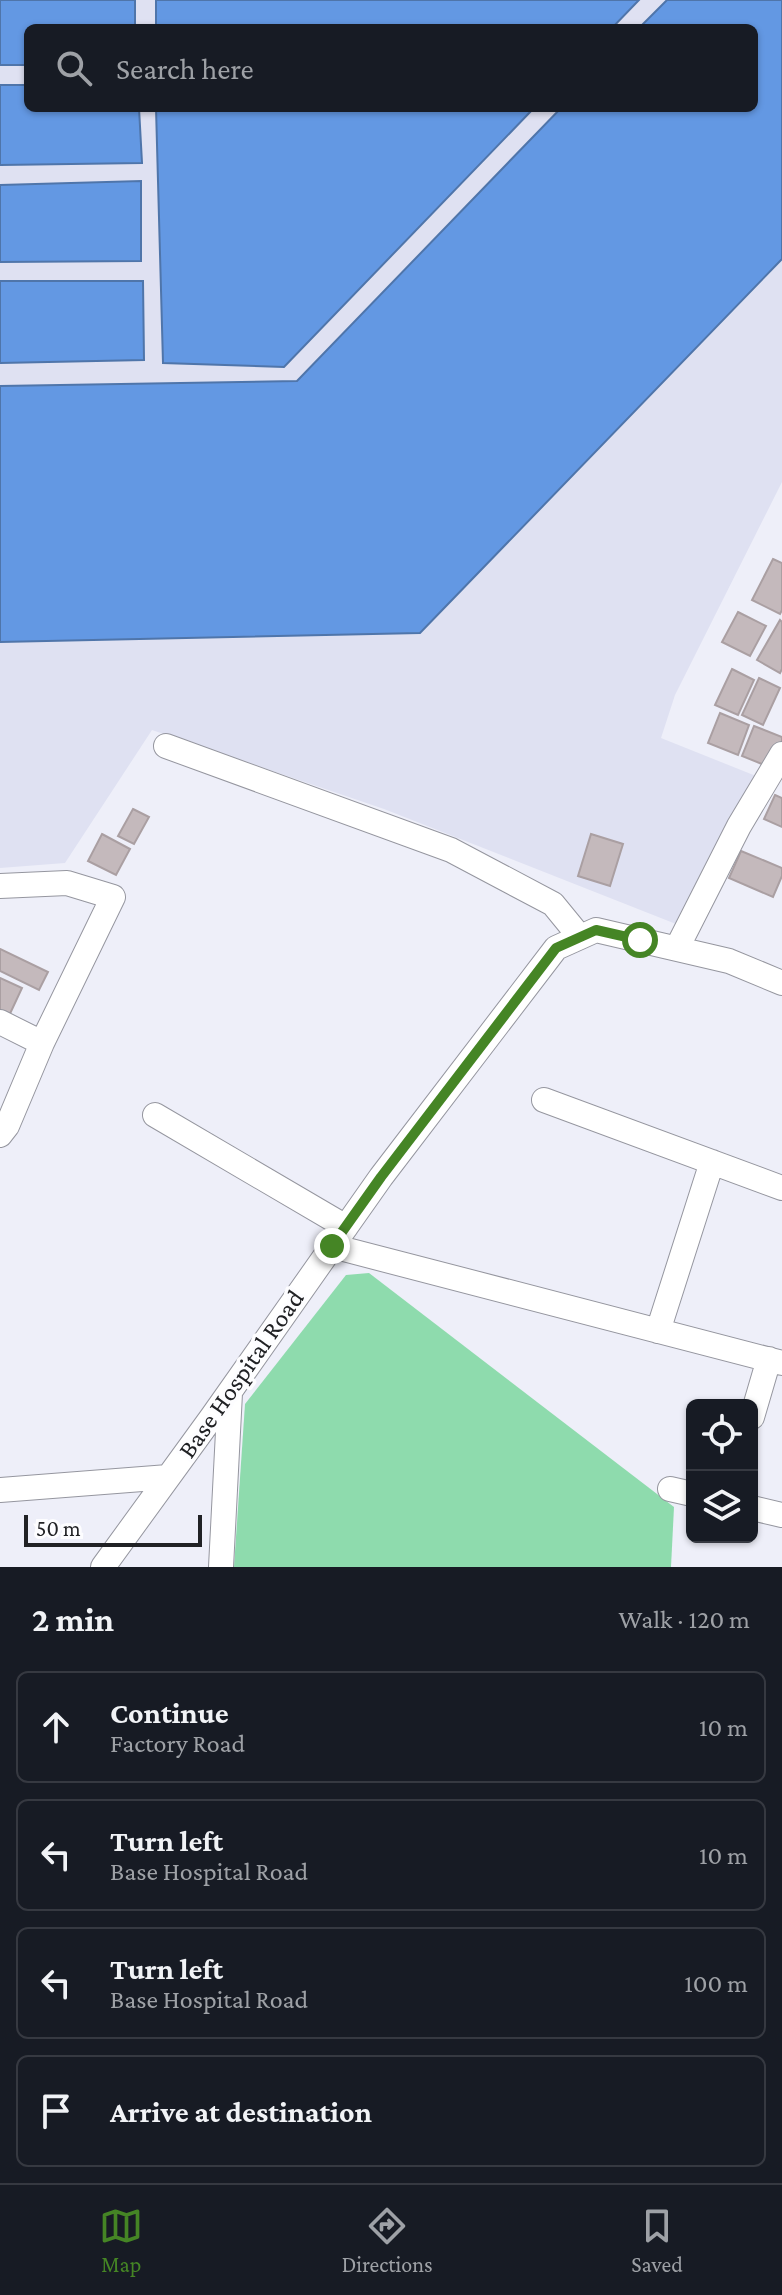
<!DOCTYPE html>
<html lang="en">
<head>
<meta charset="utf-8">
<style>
	body { margin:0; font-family:"Crimson Pro",serif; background:#242831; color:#f1f3f6 }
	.controls { position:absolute; right:24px; bottom:24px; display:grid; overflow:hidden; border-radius:12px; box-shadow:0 2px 6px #0004 }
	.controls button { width:72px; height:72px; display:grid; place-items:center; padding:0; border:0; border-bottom:2px solid #363941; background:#171b24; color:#f1f3f6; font:40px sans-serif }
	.scale { position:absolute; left:24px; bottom:20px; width:178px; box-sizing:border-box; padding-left:8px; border:4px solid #212225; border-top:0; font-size:22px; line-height:28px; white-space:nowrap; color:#212225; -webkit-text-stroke:6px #fdfdff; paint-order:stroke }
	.stop { position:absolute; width:24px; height:24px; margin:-18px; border:6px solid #458525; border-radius:50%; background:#fff }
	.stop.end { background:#458525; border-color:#fff; box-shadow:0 2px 8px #0008 }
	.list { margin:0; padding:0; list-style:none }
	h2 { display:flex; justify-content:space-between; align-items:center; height:104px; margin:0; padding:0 32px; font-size:34px }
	h2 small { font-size:26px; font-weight:400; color:#9ea1a6 }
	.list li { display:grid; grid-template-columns:52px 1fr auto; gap:24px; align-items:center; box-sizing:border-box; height:112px; margin:0 16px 16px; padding:0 16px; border:2px solid #363941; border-radius:12px }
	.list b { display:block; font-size:30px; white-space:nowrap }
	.list p { margin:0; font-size:26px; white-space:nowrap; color:#9ea1a6 }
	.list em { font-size:26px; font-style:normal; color:#9ea1a6 }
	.icon { flex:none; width:44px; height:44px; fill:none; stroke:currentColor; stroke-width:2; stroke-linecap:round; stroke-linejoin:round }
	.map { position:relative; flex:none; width:782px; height:1567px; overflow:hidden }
	.search { position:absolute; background:#171b24; box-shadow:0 2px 6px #0004; left:24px; right:24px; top:24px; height:88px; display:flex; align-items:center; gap:20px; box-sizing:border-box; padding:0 28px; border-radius:12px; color:#9ea1a6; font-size:30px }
	.sheet { height:616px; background:#171b24 }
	nav { display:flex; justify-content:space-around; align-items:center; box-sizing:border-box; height:112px; border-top:2px solid #363941; background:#171b24; font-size:22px; color:#9ea1a6 }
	nav a { display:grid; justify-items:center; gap:4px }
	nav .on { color:#458525 }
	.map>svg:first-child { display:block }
</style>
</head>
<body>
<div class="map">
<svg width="782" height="1567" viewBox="0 0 782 1567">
	<rect width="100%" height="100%" fill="#eeeff9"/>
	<!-- built -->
	<path fill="#dfe1f2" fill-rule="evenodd" d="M0,0H782V482L675,695L661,738L756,776L676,924L384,809L152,730L65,863L0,868ZM28,28H754V108H28Z"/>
	<!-- green -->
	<path fill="#8edbad" d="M369,1273L674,1507L671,1567H234L245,1404L346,1275Z"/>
	<!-- water -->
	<path fill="#6398e3" stroke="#4f75aa" stroke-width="2" d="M0,0H135V28H28V65H0Z
		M156,0H639L612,28H156Z
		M667,0H782V259L420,633L0,642V386L297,381L561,108H754V28H639Z
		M0,85H28V108H139L142,163L0,165Z
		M156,108H534L284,367L163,363Z
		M141,181V261L0,262V185Z
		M0,281H143L144,360L0,363Z"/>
	<!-- building -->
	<path fill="#c4b9bc" stroke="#aa9fa2" stroke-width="2" d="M773,559L782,563V610L780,614L752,600Z
		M738,612L766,626L750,656L722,642Z
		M780,620L782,622V669L780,673L757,660Z
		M732,669L754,680L738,715L715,705Z
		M759,678L780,688L763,725L742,715Z
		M720,713L749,725L738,755L708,743Z
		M754,726L782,737V743L772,768L742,756Z
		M775,795L782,798V827L764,819Z
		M133,809L149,817L134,844L118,836Z
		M102,834L130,849L116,875L88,861Z
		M591,834L623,844L610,886L578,876Z
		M741,851L782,868V876L773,897L729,878Z
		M0,949L48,972L39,990L0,971Z
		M0,978L22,988L8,1018L0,1014Z"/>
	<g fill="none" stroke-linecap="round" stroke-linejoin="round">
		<defs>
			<path id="minor" d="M166,746L451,850L553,904L580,937
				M0,886L67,883L113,897L42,1043L7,1126L0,1135
				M677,948L739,826L782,754
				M0,1022L42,1043
				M544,1100L782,1188
				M155,1115L346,1227
				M332,1246L782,1363
				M658,1331L712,1162
				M752,1417L769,1359
				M670,1489L692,1494
				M0,1490L168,1477
				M752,1508L782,1515
				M103,1567L212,1417L381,1177L556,948L596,930L729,961L782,983
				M221,1567L230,1393"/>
		</defs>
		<!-- minor casing -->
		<use href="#minor" stroke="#95969f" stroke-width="26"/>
		<!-- minor -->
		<use href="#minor" stroke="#fff" stroke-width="24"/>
	</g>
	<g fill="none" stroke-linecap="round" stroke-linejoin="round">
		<!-- route -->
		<path stroke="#458525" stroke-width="10" d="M332,1246L381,1177L556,948L596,930L640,940"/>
	</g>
	<g text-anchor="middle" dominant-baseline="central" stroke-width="7" stroke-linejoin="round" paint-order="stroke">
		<!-- street labels -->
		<g font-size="26" fill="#212225" stroke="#fdfdff">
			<text transform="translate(241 1374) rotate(-55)">Base Hospital Road</text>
		</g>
	</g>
</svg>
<div class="controls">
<button><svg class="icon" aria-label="locate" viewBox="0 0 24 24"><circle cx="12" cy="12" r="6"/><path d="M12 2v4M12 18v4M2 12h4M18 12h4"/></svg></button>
<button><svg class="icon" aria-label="layers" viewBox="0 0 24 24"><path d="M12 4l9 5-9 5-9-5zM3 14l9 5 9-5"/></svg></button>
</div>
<div class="scale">50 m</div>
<div class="stop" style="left:640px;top:940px"></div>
<div class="stop end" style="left:332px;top:1246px"></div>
<div class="search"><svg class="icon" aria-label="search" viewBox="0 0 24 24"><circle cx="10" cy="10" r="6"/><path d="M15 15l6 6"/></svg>Search here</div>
</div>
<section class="sheet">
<h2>2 min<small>Walk · 120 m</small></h2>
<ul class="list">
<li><svg class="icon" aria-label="ahead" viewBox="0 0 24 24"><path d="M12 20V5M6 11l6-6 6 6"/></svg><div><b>Continue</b><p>Factory Road</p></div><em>10 m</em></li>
<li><svg class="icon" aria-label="left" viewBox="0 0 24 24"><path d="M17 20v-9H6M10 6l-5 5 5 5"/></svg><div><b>Turn left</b><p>Base Hospital Road</p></div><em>10 m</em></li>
<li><svg class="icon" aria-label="left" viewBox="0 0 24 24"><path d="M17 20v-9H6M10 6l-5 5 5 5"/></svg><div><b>Turn left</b><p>Base Hospital Road</p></div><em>100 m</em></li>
<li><svg class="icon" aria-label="arrive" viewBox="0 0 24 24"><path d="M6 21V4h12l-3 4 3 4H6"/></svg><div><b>Arrive at destination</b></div></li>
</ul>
</section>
<nav>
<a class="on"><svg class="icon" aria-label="map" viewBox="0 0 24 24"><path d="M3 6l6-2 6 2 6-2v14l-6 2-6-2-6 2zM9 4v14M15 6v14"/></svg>Map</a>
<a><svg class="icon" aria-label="directions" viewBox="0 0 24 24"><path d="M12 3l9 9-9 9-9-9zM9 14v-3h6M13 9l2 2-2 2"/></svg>Directions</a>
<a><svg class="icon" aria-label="saved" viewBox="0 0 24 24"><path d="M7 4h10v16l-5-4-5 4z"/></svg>Saved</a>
</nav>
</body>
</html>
